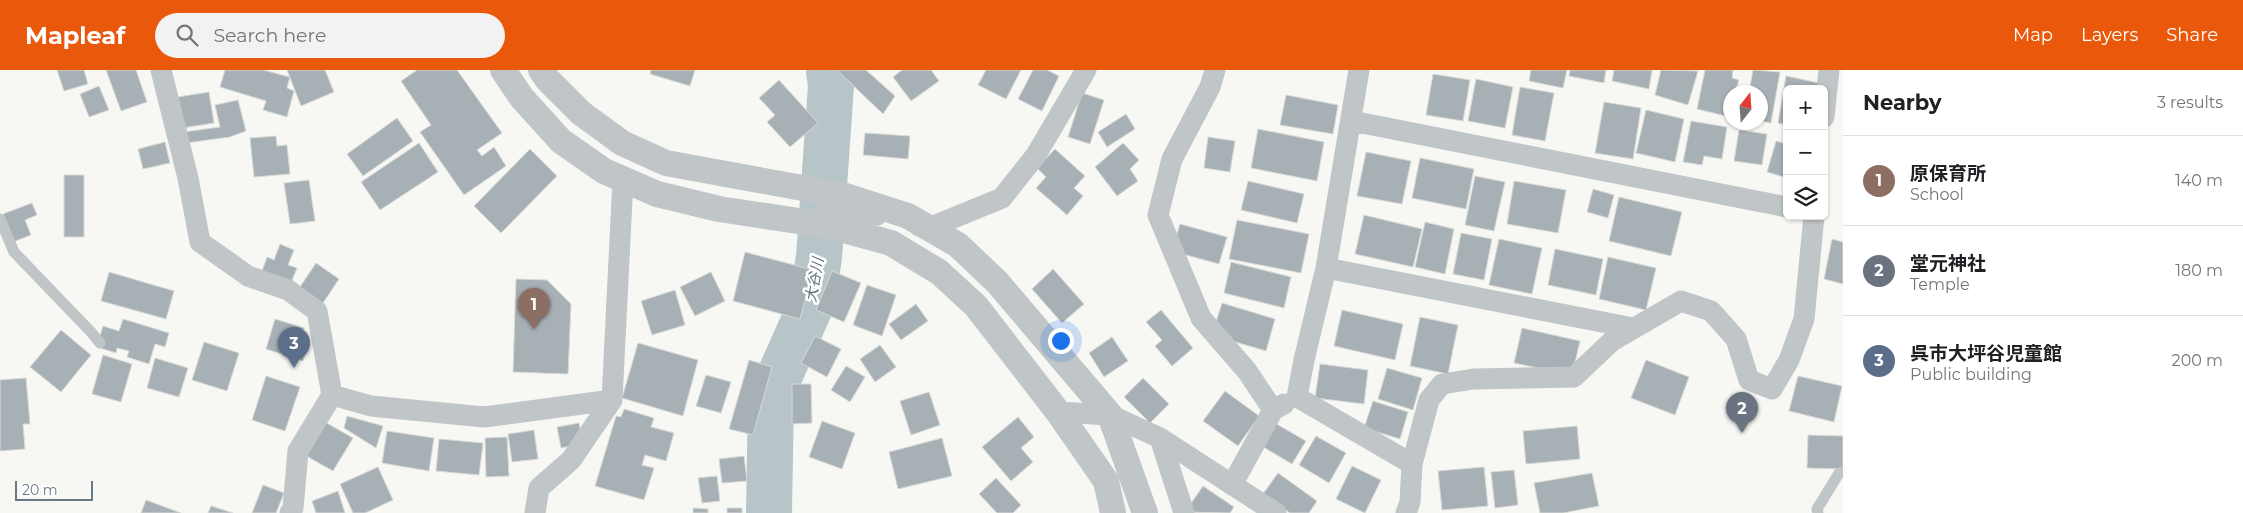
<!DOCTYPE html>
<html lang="en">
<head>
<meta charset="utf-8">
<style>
	body { margin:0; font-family:Montserrat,"Noto Sans JP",sans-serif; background:#f2f2f2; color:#202124 }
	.controls { position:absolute; right:15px; top:15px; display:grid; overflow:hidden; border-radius:8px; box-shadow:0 1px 4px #0004 }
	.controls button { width:45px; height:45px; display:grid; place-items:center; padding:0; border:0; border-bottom:1px solid #e0e0e0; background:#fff; color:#202124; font:25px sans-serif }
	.compass { position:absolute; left:1723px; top:15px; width:45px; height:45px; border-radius:50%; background:#fff; box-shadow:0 1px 4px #0004; rotate:17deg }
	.scale { position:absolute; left:15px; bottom:12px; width:78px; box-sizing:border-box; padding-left:5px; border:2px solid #667985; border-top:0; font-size:14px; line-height:18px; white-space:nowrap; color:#667985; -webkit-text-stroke:4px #fff; paint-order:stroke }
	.you { position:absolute; left:1060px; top:270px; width:18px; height:18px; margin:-12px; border:4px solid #fff; border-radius:50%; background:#1a73e8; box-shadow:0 0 0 8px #1a73e833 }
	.badge { display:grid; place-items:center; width:32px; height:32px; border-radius:50%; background:#ea580c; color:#fff; font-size:16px; font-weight:700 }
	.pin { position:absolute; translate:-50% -41px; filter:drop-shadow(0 1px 2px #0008) }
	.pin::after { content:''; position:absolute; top:26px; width:18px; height:15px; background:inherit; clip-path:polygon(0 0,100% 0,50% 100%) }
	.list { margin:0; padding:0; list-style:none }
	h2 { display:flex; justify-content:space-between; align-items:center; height:65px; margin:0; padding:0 20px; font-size:21px }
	h2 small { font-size:16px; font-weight:400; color:#757577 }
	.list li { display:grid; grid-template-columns:32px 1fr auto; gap:15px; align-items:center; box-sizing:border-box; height:90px; padding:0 20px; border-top:1px solid #e0e0e0 }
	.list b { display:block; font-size:19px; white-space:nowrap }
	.list p { margin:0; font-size:16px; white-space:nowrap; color:#757577 }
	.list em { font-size:16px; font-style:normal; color:#757577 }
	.icon { flex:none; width:28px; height:28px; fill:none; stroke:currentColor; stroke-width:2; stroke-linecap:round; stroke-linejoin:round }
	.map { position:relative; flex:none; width:1843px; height:443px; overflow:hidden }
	header { display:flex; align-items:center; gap:30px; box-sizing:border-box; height:70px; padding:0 25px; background:#ea580c; color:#fff }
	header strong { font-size:24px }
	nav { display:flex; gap:28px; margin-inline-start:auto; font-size:18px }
	.search { width:350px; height:45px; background:#f2f2f2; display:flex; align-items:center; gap:12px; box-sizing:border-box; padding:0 18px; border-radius:28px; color:#757577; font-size:19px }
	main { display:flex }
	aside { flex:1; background:#fff }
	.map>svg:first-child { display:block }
</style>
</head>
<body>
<header>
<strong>Mapleaf</strong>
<div class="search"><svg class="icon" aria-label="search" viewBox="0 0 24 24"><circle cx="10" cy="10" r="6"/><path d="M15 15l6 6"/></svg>Search here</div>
<nav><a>Map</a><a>Layers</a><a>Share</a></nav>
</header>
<main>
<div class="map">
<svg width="1843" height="443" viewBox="0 0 1843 443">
	<rect width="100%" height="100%" fill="#f7f7f4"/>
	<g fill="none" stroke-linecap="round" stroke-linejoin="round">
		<!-- river -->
		<path stroke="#b7c5c8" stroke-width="46" d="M769,443L771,325L812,233L819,187L831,16L829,0"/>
	</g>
	<!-- building -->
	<path fill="#a7b0b5" stroke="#d9d9d6" d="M57,0H84L88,14L64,21Z
		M106,0H136L147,32L121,41Z
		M225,0H263L290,7L287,18L294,21L287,47L263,40L266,31L220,17Z
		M287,0H325L334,22L301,36Z
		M417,0H457L502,63L477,80L482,86L494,77L506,96L464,125L420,62L431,55L401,11Z
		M651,0H695L690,16L650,4Z
		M837,0H866L895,26L883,44Z
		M902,0H931L939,11L911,31L893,7Z
		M986,0H1021L1006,29L978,15Z
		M1033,0H1047L1059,6L1042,41L1018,29Z
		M1531,0H1567L1563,18L1529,11Z
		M1570,0H1606L1604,13L1569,6Z
		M1614,0H1652L1649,19L1612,11Z
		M1661,0L1698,1L1688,35L1655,25Z
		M1705,0H1733L1732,8L1739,10L1736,19L1741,20L1740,22H1730V47L1697,39Z
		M1753,0L1780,2L1771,53L1760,51V22H1749Z
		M1433,4L1470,10L1463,51L1426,45Z
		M1786,6L1819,13V19H1787V55L1778,53Z
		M1476,9L1513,17L1505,58L1468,51Z
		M779,10L818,53L790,77L767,52L775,45L759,28Z
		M99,16L109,40L89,47L80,24Z
		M1520,17L1554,23L1545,71L1512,65Z
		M209,22L214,53L183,58L178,27Z
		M1082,23L1104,30L1090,74L1068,67Z
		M1286,25L1338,35L1333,64L1280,55Z
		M238,30L246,61L230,67L186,73L184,62L220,57L215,35Z
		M1604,32L1641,38L1633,89L1595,83Z
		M1646,40L1684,49L1675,92L1636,83Z
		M1126,44L1135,59L1107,77L1098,62Z
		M397,48L413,71L363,106L347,84Z
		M1691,51L1727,57L1722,89L1704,86L1702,95L1683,92Z
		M1258,59L1324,72L1317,111L1251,98Z
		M1739,60L1767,64L1762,95L1734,91Z
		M865,63L910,66L908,89L863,85Z
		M276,66L277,76L287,75L290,104L254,107L250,68Z
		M1208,67L1235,71L1230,102L1204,98Z
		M1776,71L1787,74V108L1767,102Z
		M165,72L170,93L143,99L138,79Z
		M419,73L438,102L380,140L361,112Z
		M1123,73L1139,90L1130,99L1138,111L1117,126L1095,97Z
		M530,79L557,106L501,163L474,136Z
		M1055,79L1085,106L1074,118L1083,126L1067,145L1036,118L1046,107L1037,98Z
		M1366,82L1411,91L1402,134L1357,126Z
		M1420,88L1474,99L1466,139L1412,128Z
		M64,105H84V167H64Z
		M1475,106L1505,112L1494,161L1465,155Z
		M309,110L315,151L290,154L284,113Z
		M1248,111L1304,124L1297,153L1241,140Z
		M1514,111L1566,120L1558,163L1507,154Z
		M1593,119L1614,125L1608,148L1587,142Z
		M1619,127L1682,142L1671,186L1609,171Z
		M32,133L37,145L25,150L31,165L13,172L3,144Z
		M1364,145L1422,159L1413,197L1355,184Z
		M1237,150L1309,164L1301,203L1229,189Z
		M1425,152L1454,159L1445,204L1415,197Z
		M1180,154L1227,167L1219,194L1172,181Z
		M1461,163L1492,169L1484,210L1453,204Z
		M1499,169L1542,178L1532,224L1489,215Z
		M1832,169L1843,172V214L1824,209Z
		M280,174L294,180L288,195L297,198L290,215L261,204L267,187L274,190Z
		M1555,179L1603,189L1596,225L1548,215Z
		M745,182L813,200L800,249L733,231Z
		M1608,187L1656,198L1646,240L1599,229Z
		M1231,192L1291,207L1284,238L1224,223Z
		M316,193L339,209L321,236L298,220Z
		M1053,199L1084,234L1062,253L1032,219Z
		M832,201L861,213L844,252L816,240Z
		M109,202L174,221L166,249L101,231Z
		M711,202L725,231L695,246L680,217Z
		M516,209L547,210L571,234L568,304L513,302Z
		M867,215L896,225L882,266L853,255Z
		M675,220L685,255L652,265L641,231Z
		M1222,233L1275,249L1266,281L1212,265Z
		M916,234L928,251L901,270L889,254Z
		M1161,240L1193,278L1172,296L1155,276L1162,270L1146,252Z
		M1342,240L1403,254L1395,290L1334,276Z
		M1420,247L1458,255L1448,304L1410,296Z
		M123,249L169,263L165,277L155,274L149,294L127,287L129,281L117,278L116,283L97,277L103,256L119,261Z
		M275,249L304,258L300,271L308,273L303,291L266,279Z
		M1522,258L1580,271L1572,305L1514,293Z
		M61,260L91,285L61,322L30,297Z
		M815,266L841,279L827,307L801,293Z
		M1112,267L1128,291L1104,307L1089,283Z
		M204,272L239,283L227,321L192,310Z
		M638,273L698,290L683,346L622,328Z
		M880,275L896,297L875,312L860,289Z
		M103,285L132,294L121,332L92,324Z
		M155,288L188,298L179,327L147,318Z
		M749,290L772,297L753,365L729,359Z
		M1646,290L1689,307L1675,345L1631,328Z
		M1320,294L1368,300L1364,334L1315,328Z
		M846,296L865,307L850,332L831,320Z
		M1387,298L1422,308L1413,340L1378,329Z
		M706,305L731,312L721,343L696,336Z
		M266,306L300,317L285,361L252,350Z
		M1798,306L1842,316L1834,352L1789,341Z
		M26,308L30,354H23L25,379L0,381V310Z
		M1143,308L1169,334L1150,353L1124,327Z
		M792,314H811L812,353L792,354Z
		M1225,321L1259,346L1238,376L1203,351Z
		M929,322L940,355L911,365L900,331Z
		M1373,331L1408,342L1400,369L1364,358Z
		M624,339L654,348L651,357L674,363L666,391L645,385L642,395L654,398L644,430L595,416L616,346L621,347Z
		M347,346L383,356L376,378L344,358Z
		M1018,347L1034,367L1021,378L1033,392L1011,411L982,377Z
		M323,351L353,368L333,401L303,384Z
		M822,351L855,363L842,399L809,387Z
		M1273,352L1306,371L1292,394L1260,375Z
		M579,353L583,373L561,378L557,357Z
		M1577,356L1580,389L1526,394L1523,361Z
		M534,360L538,389L512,392L508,364Z
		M387,361L434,368L429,401L382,393Z
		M1808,365L1843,366V399L1807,398Z
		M1316,366L1346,383L1329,413L1299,395Z
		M507,367L509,406L486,407L485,368Z
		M942,368L952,406L898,419L889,382Z
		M439,369L483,373L479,405L436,401Z
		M744,386L747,411L722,413L719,389Z
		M1352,396L1381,410L1365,443L1336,429Z
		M378,397L393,430L365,443H353L340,414Z
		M1484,397L1488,436L1442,440L1438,401Z
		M1514,400L1518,435L1495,438L1491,402Z
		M1278,403L1317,431L1309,443H1290L1263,424Z
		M1592,403L1599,436L1563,443H1540L1534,413Z
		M717,406L720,431L702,433L698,408Z
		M996,408L1021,435L1013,443H997L979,424Z
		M263,415L284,423L276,443H252Z
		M1203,416L1234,437L1230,443L1185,442Z
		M338,421L345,443H316L312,431Z
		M146,430L181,443H141Z
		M211,436L233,443H208Z
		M693,438L708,439V443H693Z
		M727,438H742V443H727Z"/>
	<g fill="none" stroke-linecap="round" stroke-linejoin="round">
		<!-- service -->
		<path stroke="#c0c5c8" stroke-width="11" d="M0,149L14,182L91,262L100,273
			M1818,443L1817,439L1839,403L1843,402"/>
		<!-- minor -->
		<path stroke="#c0c5c8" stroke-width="21" d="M161,0L188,108L200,172L248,206L288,220L317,241L332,325L298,381L293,438L290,443
			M1215,0L1210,17L1172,89L1158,145L1201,248L1247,301L1273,340
			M1359,0L1326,198L1304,290L1297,327L1412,394
			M1824,47L1829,0
			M1352,51L1787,137
			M821,146L855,140L877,145
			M919,156L929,158L1002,128L1036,85L1086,0
			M1326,198L1633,258
			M332,325L371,336L484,347L612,330
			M1058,342L1110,345L1160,368L1276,443
			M1160,368L1184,443
			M1232,415L1273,340L1284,334
			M535,443L539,418L571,390L612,330L623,109
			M1406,443L1410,432L1412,394L1429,330L1442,314L1474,309L1574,307L1612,271L1681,231L1711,241L1736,269L1749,310L1772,319L1789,290L1804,249L1814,146"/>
		<!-- tertiary -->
		<path stroke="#c0c5c8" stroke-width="26" d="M503,0L522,28L561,71L604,101L657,124L719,139L825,155L891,173L939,202L976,236L1058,342L1106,411L1113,443
			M541,0L548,10L581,43L622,73L666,93L846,126L908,146L958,175L997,212L1110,345L1145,443"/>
	</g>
	<g text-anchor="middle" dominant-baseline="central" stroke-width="5" stroke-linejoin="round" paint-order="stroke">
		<!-- water labels -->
		<g font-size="15" font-style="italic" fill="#5d747a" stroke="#fff">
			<text transform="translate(814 210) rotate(-80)">大谷川</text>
		</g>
	</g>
</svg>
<div class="controls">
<button>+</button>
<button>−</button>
<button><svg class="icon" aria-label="layers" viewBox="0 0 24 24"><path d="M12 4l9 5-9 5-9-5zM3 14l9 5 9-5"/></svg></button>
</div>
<svg class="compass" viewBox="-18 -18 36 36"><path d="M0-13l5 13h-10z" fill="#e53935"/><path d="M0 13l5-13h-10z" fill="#757577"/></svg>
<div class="scale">20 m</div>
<div class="you"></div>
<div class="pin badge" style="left:534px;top:259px;background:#8d6e63">1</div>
<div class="pin badge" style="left:1742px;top:363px;background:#6b7280">2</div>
<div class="pin badge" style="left:294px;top:298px;background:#5c6f8a">3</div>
</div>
<aside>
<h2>Nearby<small>3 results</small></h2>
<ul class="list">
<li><span class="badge" style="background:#8d6e63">1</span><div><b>原保育所</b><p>School</p></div><em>140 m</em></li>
<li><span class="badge" style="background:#6b7280">2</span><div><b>堂元神社</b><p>Temple</p></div><em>180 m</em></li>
<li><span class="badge" style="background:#5c6f8a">3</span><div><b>呉市大坪谷児童館</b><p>Public building</p></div><em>200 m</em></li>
</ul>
</aside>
</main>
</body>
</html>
